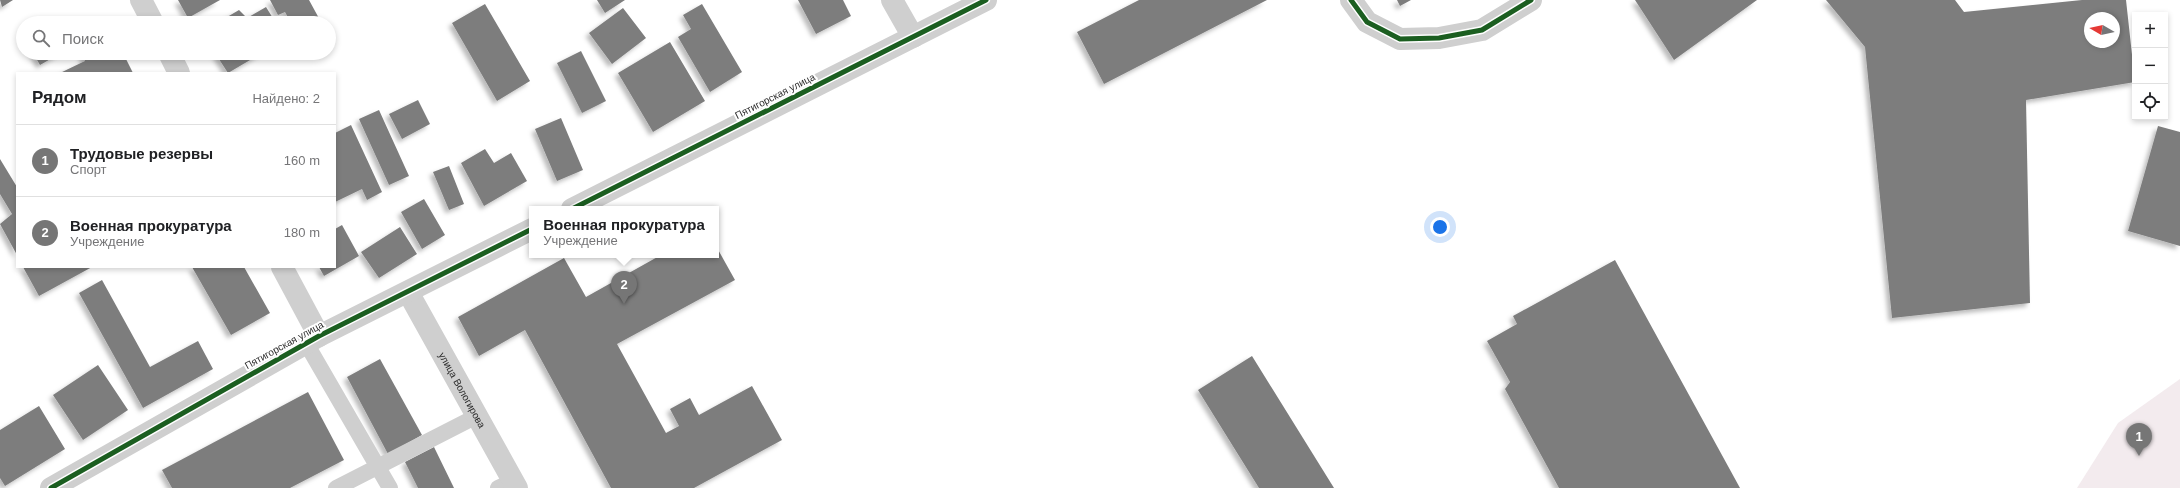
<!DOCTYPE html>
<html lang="ru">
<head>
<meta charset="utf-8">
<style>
	body { margin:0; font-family:Helvetica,sans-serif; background:#f6f6f6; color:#202124 }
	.controls { position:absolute; right:12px; top:12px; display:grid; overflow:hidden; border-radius:0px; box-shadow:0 2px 6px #0003 }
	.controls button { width:36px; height:36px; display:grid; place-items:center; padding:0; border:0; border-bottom:1px solid #e0e0e0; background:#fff; color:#202124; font:20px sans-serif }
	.compass { position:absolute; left:2084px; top:12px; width:36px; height:36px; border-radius:50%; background:#fff; box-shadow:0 2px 6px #0003; rotate:279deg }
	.you { position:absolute; left:1440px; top:227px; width:14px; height:14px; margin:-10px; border:3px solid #fff; border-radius:50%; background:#1a73e8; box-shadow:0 0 0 6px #1a73e833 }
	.badge { display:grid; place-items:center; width:26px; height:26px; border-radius:50%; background:#767676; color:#fff; font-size:13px; font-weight:700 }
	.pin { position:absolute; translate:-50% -33px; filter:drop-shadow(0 1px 2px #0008) }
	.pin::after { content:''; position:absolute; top:21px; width:14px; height:12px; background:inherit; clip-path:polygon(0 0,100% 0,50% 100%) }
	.popup { position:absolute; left:529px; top:206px; width:190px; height:52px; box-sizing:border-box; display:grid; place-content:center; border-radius:0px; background:#fff; filter:drop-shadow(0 1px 3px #0005); font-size:13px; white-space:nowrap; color:#757577 }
	.popup b { font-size:15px; color:#202124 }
	.popup::after { content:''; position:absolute; left:50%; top:100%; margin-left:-8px; border:8px solid transparent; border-top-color:#fff }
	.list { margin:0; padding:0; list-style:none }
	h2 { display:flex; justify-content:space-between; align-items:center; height:52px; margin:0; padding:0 16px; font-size:17px }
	h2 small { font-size:13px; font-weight:400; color:#757577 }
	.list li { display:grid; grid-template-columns:26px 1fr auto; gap:12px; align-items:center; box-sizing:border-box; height:72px; padding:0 16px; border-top:1px solid #e0e0e0 }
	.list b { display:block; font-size:15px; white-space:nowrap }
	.list p { margin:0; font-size:13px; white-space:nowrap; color:#757577 }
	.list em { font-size:13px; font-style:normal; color:#757577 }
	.icon { flex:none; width:22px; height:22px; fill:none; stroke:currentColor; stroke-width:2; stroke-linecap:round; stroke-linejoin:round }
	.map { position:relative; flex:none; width:2180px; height:488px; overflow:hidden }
	.search { position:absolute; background:#fff; box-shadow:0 2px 6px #0003; left:16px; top:16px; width:320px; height:44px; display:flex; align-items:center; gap:10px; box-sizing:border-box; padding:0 14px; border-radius:22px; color:#757577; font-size:15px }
	.panel { position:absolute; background:#fff; box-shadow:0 2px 6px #0003; left:16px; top:72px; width:320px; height:196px; border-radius:0px }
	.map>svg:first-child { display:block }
</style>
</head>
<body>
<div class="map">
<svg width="2180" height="488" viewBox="0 0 2180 488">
	<defs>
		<filter id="shadow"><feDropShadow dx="-3.5" dy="3.5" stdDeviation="2" flood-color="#0004"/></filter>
	</defs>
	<rect width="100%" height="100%" fill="#fff"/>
	<!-- green -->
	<path fill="#f3ebee" d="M2180,379V488H2077L2118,423Z"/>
	<!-- building -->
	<path fill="#7d7d7d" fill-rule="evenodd" filter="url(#shadow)" d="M0,0H13L2,7Z
		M178,0H220L188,18Z
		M270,0H309L321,22L291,23L285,12L278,15Z
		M597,0H625L605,13Z
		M798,0H843L851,16L816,34Z
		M1139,0H1267L1104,84L1077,32Z
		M1397,0H1411L1400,6Z
		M1635,0H1757L1674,60Z
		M1826,0H1955L1964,12L2082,0H2126L2135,82L2026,100L2030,303L1892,318L1865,47ZM2090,18H2114V42H2090Z
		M485,4L530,81L497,101L452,23Z
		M702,4L742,72L710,92L678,37L691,29L683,15Z
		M266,7L276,23H217L239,10L247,18Z
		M623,8L646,38L612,64L589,33Z
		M670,42L705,101L653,132L618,73Z
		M581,51L606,101L582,113L557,63Z
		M33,53H61L40,65Z
		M81,53H123L133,73H60L85,61Z
		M215,53H262L228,73Z
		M418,100L430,124L402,139L389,114Z
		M379,110L409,176L389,185L359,119Z
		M561,118L583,170L557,181L535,129Z
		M351,125L382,192L367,200L362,189L335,202V133Z
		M2158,126L2180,132V246L2128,231Z
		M485,149L494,163L511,153L527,181L484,206L461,163Z
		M0,159L17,187V255L0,224L12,214L0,194Z
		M449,166L464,204L449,210L433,172Z
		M424,199L445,235L422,249L401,212Z
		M342,225L359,256L324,276L319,267H335V229Z
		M400,227L417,254L379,278L361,252Z
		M716,246L735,280L617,344L666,433L679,426L670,409L690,398L699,415L752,386L782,440L694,488H611L525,330L479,356L458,317L564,258L586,297L661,255H716Z
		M1615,260L1740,488H1559L1505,389L1510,382L1487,341L1517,324L1513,316Z
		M23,267H92L39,296Z
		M192,267H244L270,313L231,335Z
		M102,280L150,367L198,341L213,369L143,408L79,293Z
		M1252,356L1334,488H1259L1198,390Z
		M380,359L422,435L388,454L347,377Z
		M98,365L128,410L83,440L53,395Z
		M308,392L344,460L290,488H172L162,470Z
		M39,406L65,449L5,486L0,478V430Z
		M434,447L454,488H418L405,462Z"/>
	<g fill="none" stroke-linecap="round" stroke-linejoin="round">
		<!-- service -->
		<path stroke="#cfcfcf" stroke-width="16" d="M306,343L390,488
			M336,488L477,416
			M498,488L513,481"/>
		<!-- minor -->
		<g stroke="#cfcfcf" stroke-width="22">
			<path d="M141,0L153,23"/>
			<path d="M892,0L913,37"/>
			<path d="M1351,0L1367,22L1400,39L1439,38L1482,30L1531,0"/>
			<path d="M169,53L179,73"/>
			<path d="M572,209L986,0"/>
			<path d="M282,267L319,336"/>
			<path id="s1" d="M408,292L517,488"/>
			<path d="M51,488L319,336L532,229"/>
		</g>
		<defs>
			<path id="cycleway" d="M1351,0L1367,22L1400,39L1439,38L1482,30L1531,0
				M572,209L986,0
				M51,488L319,336L532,229"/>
		</defs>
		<!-- cycleway casing -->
		<use href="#cycleway" stroke="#fff" stroke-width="8"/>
		<!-- cycleway -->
		<use href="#cycleway" stroke="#1b5e20" stroke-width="5"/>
	</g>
	<g text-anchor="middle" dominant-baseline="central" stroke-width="4" stroke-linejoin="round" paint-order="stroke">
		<!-- street labels -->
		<g font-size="10" fill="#2c2c2c" stroke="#fff">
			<text transform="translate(775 96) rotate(-27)">Пятигорская улица</text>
			<text transform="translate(284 345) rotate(-29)">Пятигорская улица</text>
			<text stroke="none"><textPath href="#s1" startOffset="112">улица Вологирова</textPath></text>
		</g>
	</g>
</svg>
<div class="controls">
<button>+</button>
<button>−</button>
<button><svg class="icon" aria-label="locate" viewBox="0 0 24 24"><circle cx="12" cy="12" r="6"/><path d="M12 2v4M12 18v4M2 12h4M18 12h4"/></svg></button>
</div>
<svg class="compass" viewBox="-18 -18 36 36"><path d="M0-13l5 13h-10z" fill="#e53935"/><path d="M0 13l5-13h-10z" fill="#757577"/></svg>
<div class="you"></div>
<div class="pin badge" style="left:2139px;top:456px">1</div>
<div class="pin badge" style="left:624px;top:304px">2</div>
<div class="popup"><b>Военная прокуратура</b>Учреждение</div>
<div class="search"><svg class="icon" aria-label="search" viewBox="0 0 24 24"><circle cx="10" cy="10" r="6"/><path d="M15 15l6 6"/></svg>Поиск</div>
<section class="panel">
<h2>Рядом<small>Найдено: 2</small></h2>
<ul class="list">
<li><span class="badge">1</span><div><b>Трудовые резервы</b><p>Спорт</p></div><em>160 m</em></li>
<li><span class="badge">2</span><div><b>Военная прокуратура</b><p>Учреждение</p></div><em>180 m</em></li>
</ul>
</section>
</div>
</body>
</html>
